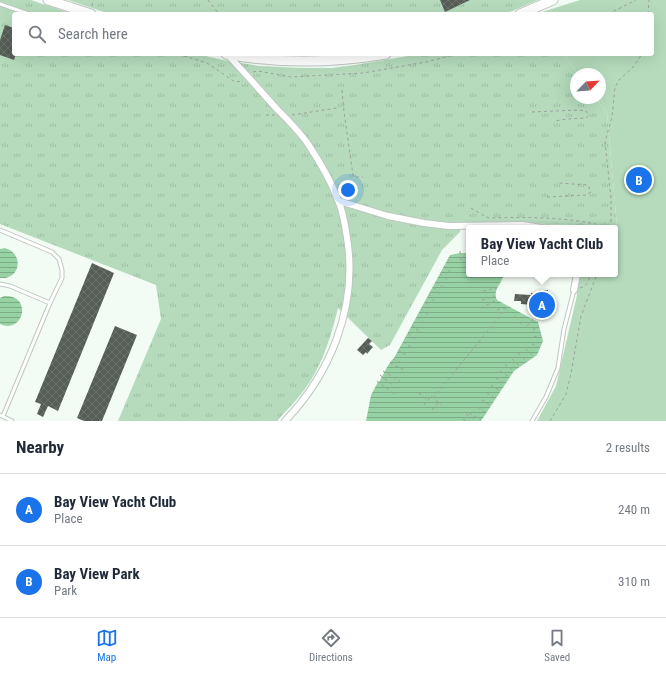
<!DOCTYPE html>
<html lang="en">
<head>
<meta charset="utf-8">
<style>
	body { margin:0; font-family:"Roboto Condensed",sans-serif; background:#f2f2f3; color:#1f2937 }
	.compass { position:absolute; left:570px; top:68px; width:36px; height:36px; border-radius:50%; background:#fff; box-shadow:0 4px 16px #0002; rotate:65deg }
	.you { position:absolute; left:348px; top:190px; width:14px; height:14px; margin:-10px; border:3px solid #fff; border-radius:50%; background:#1a73e8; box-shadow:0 0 0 6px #1a73e833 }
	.badge { display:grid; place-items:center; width:26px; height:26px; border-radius:50%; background:#1a73e8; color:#fff; font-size:13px; font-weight:700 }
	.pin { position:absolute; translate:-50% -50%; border:2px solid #fff; box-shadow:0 1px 4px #0006 }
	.popup { position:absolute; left:466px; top:225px; width:152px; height:52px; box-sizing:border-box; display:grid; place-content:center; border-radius:4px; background:#fff; filter:drop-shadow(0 1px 3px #0005); font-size:13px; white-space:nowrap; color:#747a83 }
	.popup b { font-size:15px; color:#1f2937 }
	.popup::after { content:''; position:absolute; left:50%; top:100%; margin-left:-8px; border:8px solid transparent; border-top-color:#fff }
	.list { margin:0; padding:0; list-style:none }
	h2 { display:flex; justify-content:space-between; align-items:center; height:52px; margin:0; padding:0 16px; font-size:17px }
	h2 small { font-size:13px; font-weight:400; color:#747a83 }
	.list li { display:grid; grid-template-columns:26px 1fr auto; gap:12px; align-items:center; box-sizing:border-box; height:72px; padding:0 16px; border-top:1px solid #e0e1e3 }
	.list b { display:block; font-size:15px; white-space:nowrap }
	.list p { margin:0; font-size:13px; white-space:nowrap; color:#747a83 }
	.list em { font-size:13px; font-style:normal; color:#747a83 }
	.icon { flex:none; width:22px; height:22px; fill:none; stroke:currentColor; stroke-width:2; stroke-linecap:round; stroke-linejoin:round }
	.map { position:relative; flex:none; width:666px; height:421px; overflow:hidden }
	.search { position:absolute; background:#fff; box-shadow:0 4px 16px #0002; left:12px; right:12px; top:12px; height:44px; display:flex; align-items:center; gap:10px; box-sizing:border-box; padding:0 14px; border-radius:4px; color:#747a83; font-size:15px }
	.sheet { height:196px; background:#fff }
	nav { display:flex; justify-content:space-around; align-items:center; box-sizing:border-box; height:56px; border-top:1px solid #e0e1e3; background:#fff; font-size:11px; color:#747a83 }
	nav a { display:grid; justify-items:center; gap:2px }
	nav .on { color:#1a73e8 }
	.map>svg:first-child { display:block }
</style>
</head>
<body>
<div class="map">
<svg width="666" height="421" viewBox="0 0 666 421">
	<defs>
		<pattern id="grass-tufts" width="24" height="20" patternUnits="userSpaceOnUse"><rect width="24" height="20" fill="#b5dbbc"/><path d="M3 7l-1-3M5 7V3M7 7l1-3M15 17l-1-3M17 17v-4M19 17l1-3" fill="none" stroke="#9cbda2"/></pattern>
		<pattern id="water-rules" width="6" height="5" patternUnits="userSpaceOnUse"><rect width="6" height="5" fill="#97d2a4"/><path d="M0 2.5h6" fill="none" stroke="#7cab86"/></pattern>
		<pattern id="building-cross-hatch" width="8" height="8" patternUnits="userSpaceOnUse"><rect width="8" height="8" fill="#565d57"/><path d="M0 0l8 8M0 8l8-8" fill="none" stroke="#6c726d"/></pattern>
	</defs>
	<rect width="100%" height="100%" fill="#f3fcf4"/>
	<!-- grass -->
	<path fill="url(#grass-tufts)" d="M0,0H31L72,14H14V54H196L223,60L259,66L300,68H332L355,65L420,54H564L578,74H576V98H596L607,113L617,227L525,223L461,224L460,232L442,250L390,345L381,350L338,308C330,341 320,373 297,399C291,406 284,413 278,420V421H118L161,319L156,285L0,224Z
		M68,0H538L505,14H110Z"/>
	<!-- green -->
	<path fill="#b5dbbc" d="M580,0H666V421H537L556,386L577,295L578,274H615V228H551L544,224L617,227L607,113L596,98H600V74H578L564,54H652V14H536Z"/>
	<!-- water -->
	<path fill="url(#water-rules)" d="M5,248C25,254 20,280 0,278V249Z
		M460,253H469V274H504C502,284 492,290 497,300L538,322L543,341L537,355L514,371L481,421H366L371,395L378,382H379C384,374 388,363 394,358L450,255Z
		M4,296C33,294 24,335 0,324V298Z"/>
	<!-- building -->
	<path fill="url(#building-cross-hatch)" d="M440,0H470L445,12Z
		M5,25L14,28L12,33H14V54H16L14,60L0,55V40Z
		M92,263L114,273L58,411L48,406L43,417L37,414L41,404L35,402Z
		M539,290H548V293H550V318L533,317V305L521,304V301H514L515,294L531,295V293H539Z
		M115,326L137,335L102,421H84L77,418Z
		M368,338L372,341L369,344L373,347L367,354L366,352L363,355L357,350Z"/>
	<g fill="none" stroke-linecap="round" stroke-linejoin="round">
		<defs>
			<path id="lane" d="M0,4L29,14
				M0,230L52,252L59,259L62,270V278L50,303L3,416
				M0,284L10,286L50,303
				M0,415L12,421
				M532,421L546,397L558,368L564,329L574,290"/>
			<path id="street" d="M227,54C244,72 260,90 276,108C287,119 299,131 308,144C320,162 331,181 338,200C344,214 346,230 348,245C356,310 330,374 285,421
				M339,201L388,216L424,223L449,226L522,225L542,228
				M574,290L577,274"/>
			<path id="secondary" d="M48,0L91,14
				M520,14L553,0
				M226,54C280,64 332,63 386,54"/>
		</defs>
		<!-- lane casing -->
		<use href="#lane" stroke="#bec7c0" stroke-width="5"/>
		<!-- street casing -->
		<use href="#street" stroke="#bec7c0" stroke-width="8"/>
		<!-- secondary casing -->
		<use href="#secondary" stroke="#bec7c0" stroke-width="11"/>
		<!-- path -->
		<path stroke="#9ba29c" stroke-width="1" stroke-dasharray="3 3" stroke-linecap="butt" d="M208,0L219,14
			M92,6L93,0
			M608,14L636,0
			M648,14L649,0
			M178,54L207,63L235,82L243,81
			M253,72L258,71L291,77L363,73L426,62L457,54
			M342,90L344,112L353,175L354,177H363
			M532,112L578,110L586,111L589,115L586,118L566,119L555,121
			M266,115H275
			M292,115L337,108
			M547,197L586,195L591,192L588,185L559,183
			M471,208L486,217L490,218C526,217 561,217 596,224
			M611,228V198L605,142L612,117L615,87L619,80L633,67L642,54
			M460,251L461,262
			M448,259L449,261
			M444,266L450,272
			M440,274L448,280
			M436,282L444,288
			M433,287L440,295
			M580,288C587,286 590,281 589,274
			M483,291L497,288
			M429,294L434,301
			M482,300L495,296
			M425,302L431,308
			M481,308L497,300
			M421,309L429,316
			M497,310L505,308
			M417,317L426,325
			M514,318L518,312
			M520,324L525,315
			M412,325L421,333
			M527,326L533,319
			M533,330L539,326
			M408,333L417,341
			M534,337L541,335
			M403,342L412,348
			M532,344L540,348
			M526,349L534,357
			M398,350L408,356
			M518,353L527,362
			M393,359L404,364
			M512,359L521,367
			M390,363L404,370
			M505,364L514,371
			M383,371L400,381
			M500,371L510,377
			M380,375L396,388
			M496,378L505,384
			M377,381L394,394
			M491,385L500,391
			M419,393L427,400
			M487,393L496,399
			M433,398L508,306
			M482,400L491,406
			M424,405L431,396L441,405
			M478,407L486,413
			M432,410L438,403
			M469,413L481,420
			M466,414L476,420
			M463,419L466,421
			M550,421L566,394L571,374L581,316L597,274"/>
		<!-- lane -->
		<use href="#lane" stroke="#fff" stroke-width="3"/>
		<!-- street -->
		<use href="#street" stroke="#fff" stroke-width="6"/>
		<!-- secondary -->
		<use href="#secondary" stroke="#fff" stroke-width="9"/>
	</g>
</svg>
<svg class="compass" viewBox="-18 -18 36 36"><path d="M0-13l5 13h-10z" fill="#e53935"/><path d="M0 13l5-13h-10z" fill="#747a83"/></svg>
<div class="you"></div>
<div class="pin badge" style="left:542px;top:305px">A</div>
<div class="popup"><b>Bay View Yacht Club</b>Place</div>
<div class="pin badge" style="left:639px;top:180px">B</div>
<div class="search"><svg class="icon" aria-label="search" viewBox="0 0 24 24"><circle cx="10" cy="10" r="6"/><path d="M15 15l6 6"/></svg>Search here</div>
</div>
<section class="sheet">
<h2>Nearby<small>2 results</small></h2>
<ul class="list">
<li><span class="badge">A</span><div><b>Bay View Yacht Club</b><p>Place</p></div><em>240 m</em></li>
<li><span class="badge">B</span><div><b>Bay View Park</b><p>Park</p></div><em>310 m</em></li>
</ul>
</section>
<nav>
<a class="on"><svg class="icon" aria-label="map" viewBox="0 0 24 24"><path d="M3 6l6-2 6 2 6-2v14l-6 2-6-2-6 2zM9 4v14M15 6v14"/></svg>Map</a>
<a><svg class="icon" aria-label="directions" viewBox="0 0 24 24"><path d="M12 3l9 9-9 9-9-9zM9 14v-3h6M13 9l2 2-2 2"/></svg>Directions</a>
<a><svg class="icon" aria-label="saved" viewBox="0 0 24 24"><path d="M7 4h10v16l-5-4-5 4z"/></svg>Saved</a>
</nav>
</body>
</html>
